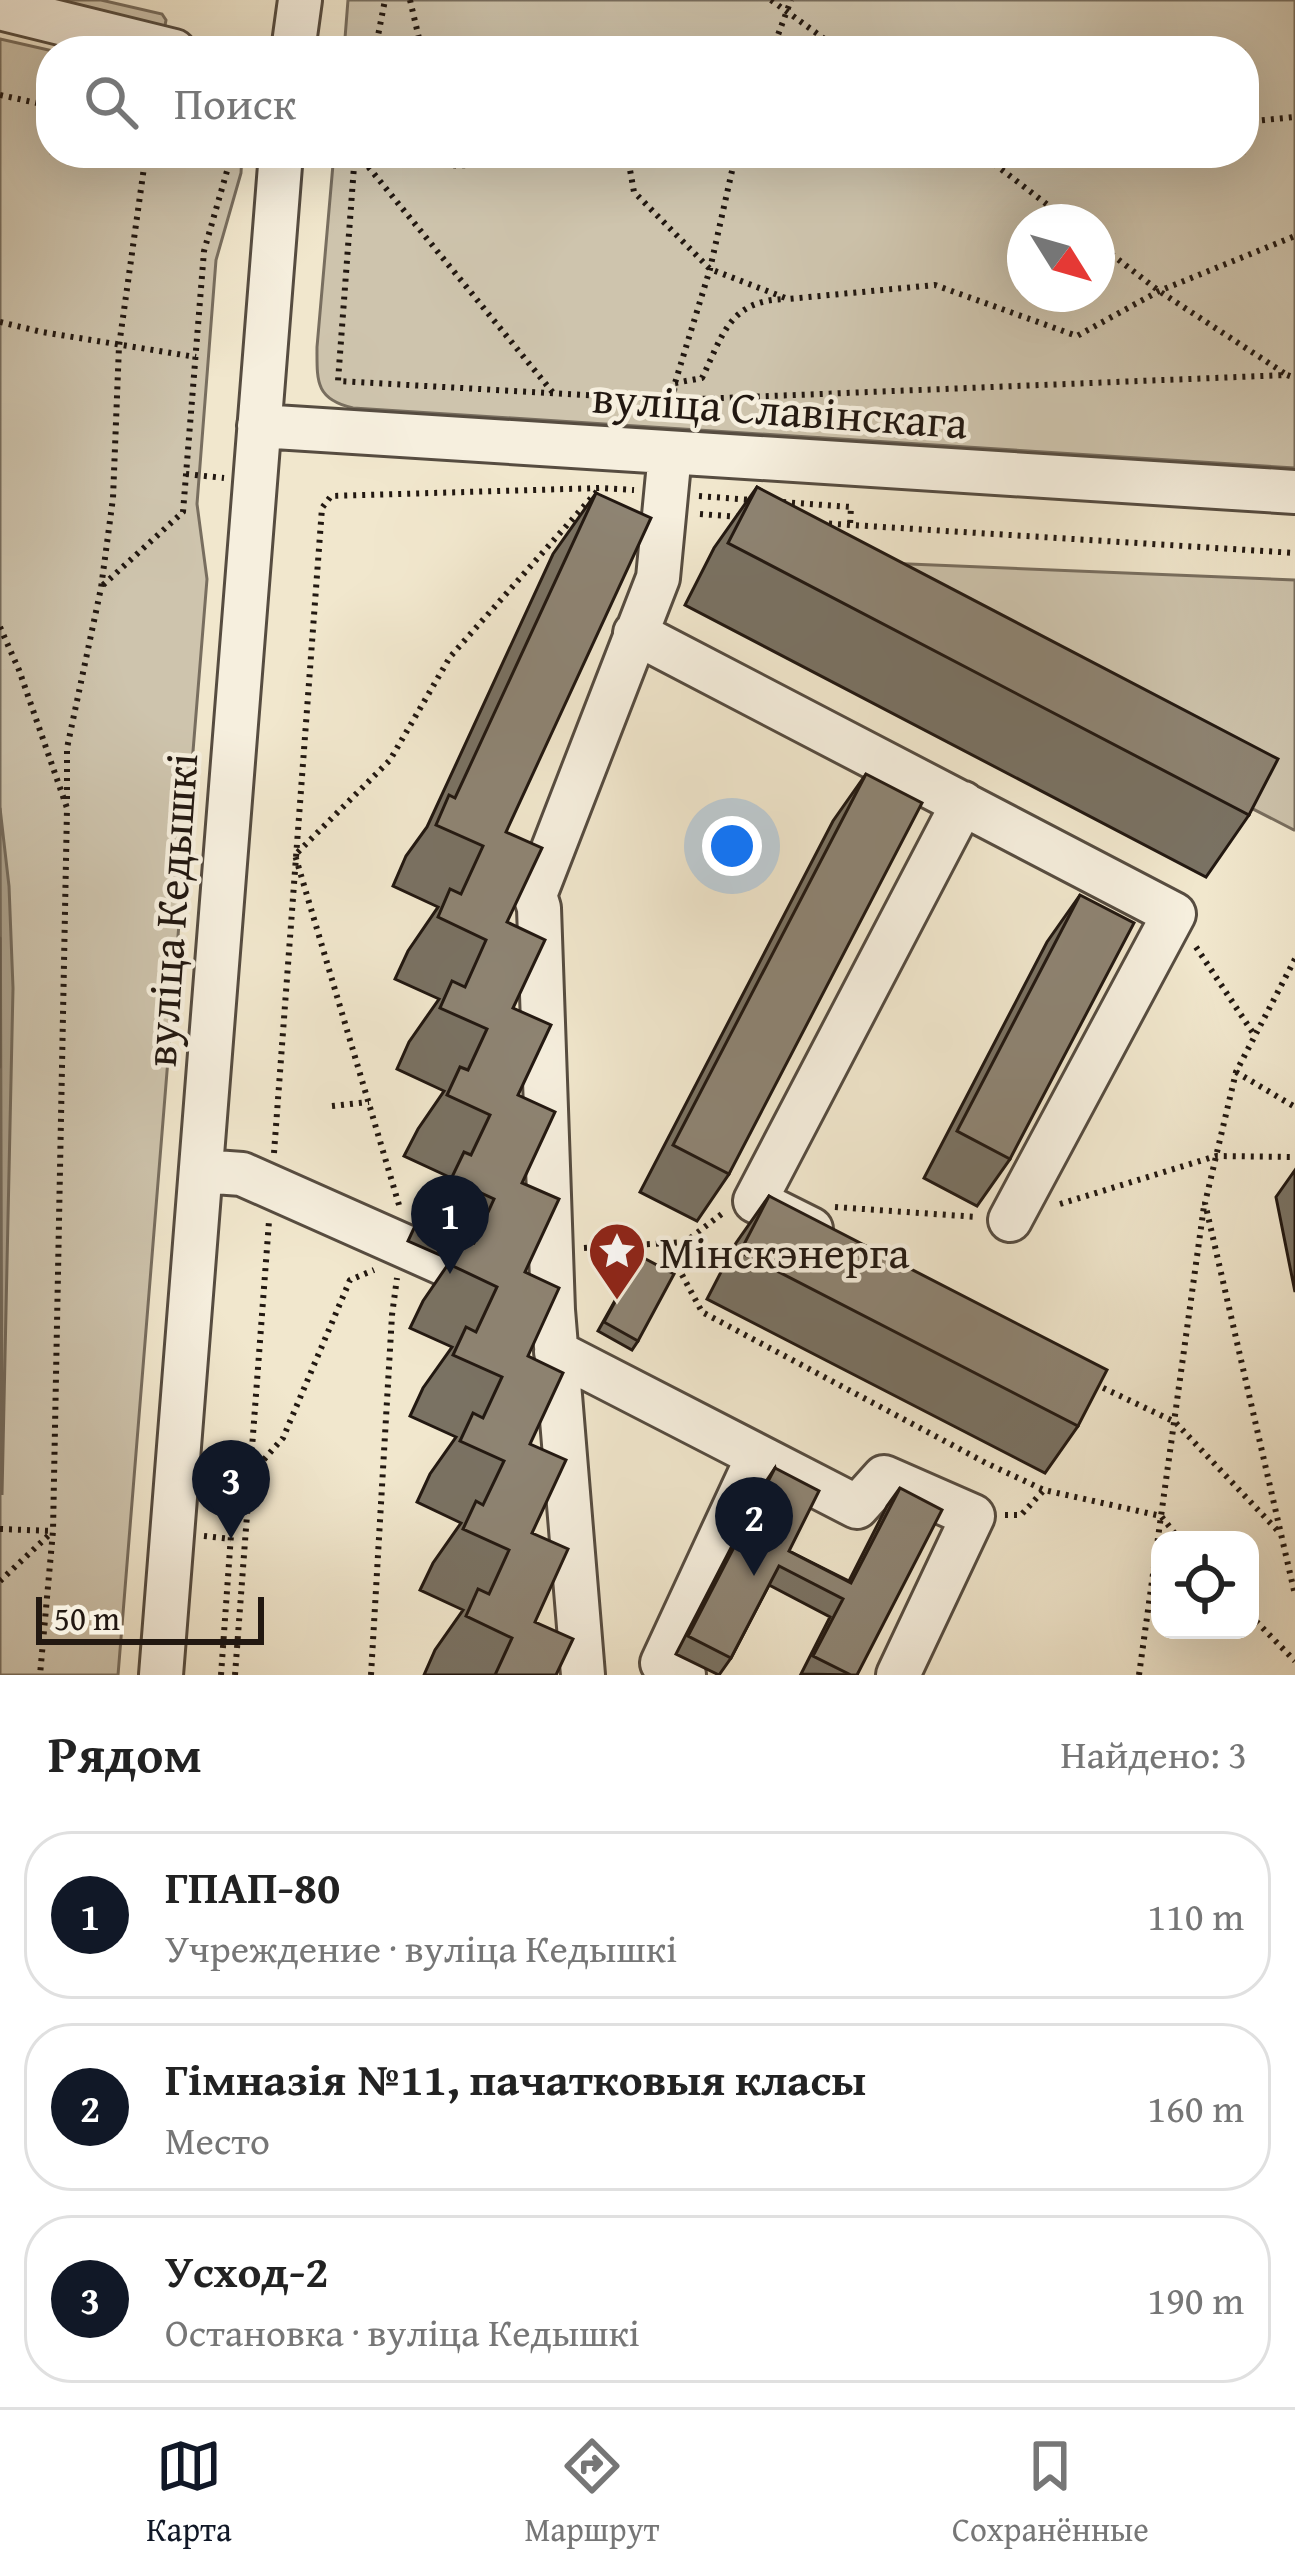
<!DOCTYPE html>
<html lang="ru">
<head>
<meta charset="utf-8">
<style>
	body { margin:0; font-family:"Gentium Book Plus",serif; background:#f6f6f6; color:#222 }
	.controls { position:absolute; right:36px; bottom:36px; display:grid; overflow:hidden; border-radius:24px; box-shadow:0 12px 48px #0002 }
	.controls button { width:108px; height:108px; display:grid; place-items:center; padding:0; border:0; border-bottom:3px solid #e0e0e0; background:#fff; color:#222; font:60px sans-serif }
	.compass { position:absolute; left:1007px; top:204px; width:108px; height:108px; border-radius:50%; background:#fff; box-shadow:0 12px 48px #0002; rotate:127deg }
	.scale { position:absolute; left:36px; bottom:30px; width:228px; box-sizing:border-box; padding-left:12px; border:6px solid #221811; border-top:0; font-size:33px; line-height:42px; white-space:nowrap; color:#221811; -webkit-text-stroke:9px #f6efde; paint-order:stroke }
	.you { position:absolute; left:732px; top:846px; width:42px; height:42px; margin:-30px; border:9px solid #fff; border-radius:50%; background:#1a73e8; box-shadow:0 0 0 18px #1a73e833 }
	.badge { display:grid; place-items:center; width:78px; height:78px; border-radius:50%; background:#111827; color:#fff; font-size:39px; font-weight:700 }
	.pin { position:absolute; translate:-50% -99px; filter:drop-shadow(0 3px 6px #0008) }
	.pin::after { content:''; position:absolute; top:63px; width:42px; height:36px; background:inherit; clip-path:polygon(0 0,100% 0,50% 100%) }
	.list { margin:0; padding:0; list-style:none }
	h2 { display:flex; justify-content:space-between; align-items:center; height:156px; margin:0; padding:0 48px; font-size:51px }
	h2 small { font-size:39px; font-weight:400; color:#767676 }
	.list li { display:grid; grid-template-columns:78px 1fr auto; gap:36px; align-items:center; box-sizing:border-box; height:168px; margin:0 24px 24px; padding:0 24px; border:3px solid #e0e0e0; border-radius:48px }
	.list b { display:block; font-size:45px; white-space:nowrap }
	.list p { margin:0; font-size:39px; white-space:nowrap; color:#767676 }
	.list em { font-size:39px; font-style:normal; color:#767676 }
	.icon { flex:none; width:66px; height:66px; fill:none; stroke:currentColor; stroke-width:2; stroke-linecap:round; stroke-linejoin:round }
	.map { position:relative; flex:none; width:1295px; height:1675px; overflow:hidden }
	.search { position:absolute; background:#fff; box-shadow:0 12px 48px #0002; left:36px; right:36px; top:36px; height:132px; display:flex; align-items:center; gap:30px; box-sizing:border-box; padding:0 42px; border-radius:48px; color:#767676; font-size:45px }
	.sheet { height:732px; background:#fff }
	nav { display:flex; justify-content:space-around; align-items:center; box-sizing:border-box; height:168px; border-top:3px solid #e0e0e0; background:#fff; font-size:33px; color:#767676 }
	nav a { display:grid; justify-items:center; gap:6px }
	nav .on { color:#111827 }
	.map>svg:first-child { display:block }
</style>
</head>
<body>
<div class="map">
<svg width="1295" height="1675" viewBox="0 0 1295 1675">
	<rect width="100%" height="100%" fill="#f1e7cd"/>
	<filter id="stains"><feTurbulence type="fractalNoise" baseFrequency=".00167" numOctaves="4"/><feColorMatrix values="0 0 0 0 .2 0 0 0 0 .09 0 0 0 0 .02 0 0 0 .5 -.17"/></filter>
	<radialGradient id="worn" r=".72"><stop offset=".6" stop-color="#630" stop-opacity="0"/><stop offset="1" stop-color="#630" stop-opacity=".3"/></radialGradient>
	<!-- green -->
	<path fill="#cec4ad" stroke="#786e5f" stroke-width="3" fill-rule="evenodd" d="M9,0H101L162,14L166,20L164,31Z
		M348,0H1295V468L353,408C315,399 317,381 317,347L334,153H1244V51H344ZM1097,222V294H1025V222Z
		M0,39L53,51H51V153H242L241,173L216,260L197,504L207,579L118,1675H0Z
		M764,558L1295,580V830H1294Z"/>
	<!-- water -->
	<path fill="#aba18d" stroke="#746a5b" stroke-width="3" d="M0,808L9,886L13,988L2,1495Z"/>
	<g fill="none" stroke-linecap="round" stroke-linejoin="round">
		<!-- shore -->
		<path stroke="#665c4f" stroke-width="3" d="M0,938V1067"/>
		<defs>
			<path id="minor" d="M0,8L174,51
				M293,51L300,0
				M259,426L1295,492
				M635,633L1174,914L1010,1220
				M201,1171L242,1174L449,1266
				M811,1229L755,1201L963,803
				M556,1352L857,1507L884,1477L973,1516L898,1675
				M161,1675L281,153
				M583,1675L553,1310L539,908L535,895L658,578L670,453
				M684,1675L662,1663L758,1456"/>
		</defs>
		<!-- minor casing -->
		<use href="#minor" stroke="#564c40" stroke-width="48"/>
		<!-- path -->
		<path stroke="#221811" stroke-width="6" stroke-dasharray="3 6" stroke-linecap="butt" d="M410,0L422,51
			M771,0L841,51
			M375,51L385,0
			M772,51L791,0
			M0,95L51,106
			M1244,122L1295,117
			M355,153L338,381L673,400L1287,375L1295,378
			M357,153L554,394
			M373,153C413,160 472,177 507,153
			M448,153L451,166
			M627,153L634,192L710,269L788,299L935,285L1077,336L1159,291L1295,236
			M980,153L1070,222
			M1097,243L1159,291L1284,373
			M0,322L42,332L196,357
			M675,383L702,378C723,335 729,301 784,299
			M673,400L675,383L710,269L736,153
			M186,474L224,478
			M699,496L752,500
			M783,502L851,507L850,525
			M700,514L741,517
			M820,523L1295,553
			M103,585L183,512L204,251L227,171L228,153
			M0,627L19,670L67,808L53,1531L40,1675
			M67,799V748L101,588L113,498L119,346L146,153
			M1196,947L1255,1036
			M1295,959L1236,1072L1205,1203L1295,1595
			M1236,1072L1295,1107
			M332,1106L369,1102
			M274,1153L322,508L331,496L600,488L634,490
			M1060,1204L1216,1156L1295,1157
			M399,1205L295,855L390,760L450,657L600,488
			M835,1207L977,1217
			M665,1243L702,1312L986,1463L1044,1490
			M584,1248L685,1242L723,1213
			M1095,1384L1175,1422L1278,1531
			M252,1473L283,1438L350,1280L374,1270
			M1005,1515H1021L1044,1490L1161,1516L1180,1540
			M0,1529L53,1531
			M204,1536L231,1539
			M0,1581L50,1534
			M1250,1615L1295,1661
			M221,1675L233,1507L247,1508
			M235,1675L269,1221
			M371,1675L392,1315L397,1278
			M1139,1675L1204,1206"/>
		<!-- minor -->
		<use href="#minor" stroke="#f6efde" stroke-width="42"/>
	</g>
	<!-- wall -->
	<path fill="#7a7263" stroke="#221811" stroke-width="3" d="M757,487L1249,815L1206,877L685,605L714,548Z
		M596,493L506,832L507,922L522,1183L535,1622L556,1675H424L435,1650L463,1610L420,1590L433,1563L461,1523L417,1502L430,1474L456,1437L410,1416L423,1388L452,1347L410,1328L423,1301L451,1260L408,1241L421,1213L447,1176L404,1156L418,1129L444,1091L397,1069L409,1042L439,999L395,979L408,951L438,907L393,886L406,856L427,827L553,554Z
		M866,774L729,1174L697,1221L640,1192L833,821Z
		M1080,895L1010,1159L977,1206L924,1178L1047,942Z
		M1295,1170V1292L1276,1197Z
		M769,1196L1078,1426L1045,1473L707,1299L736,1243Z
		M640,1256L638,1341L632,1350L598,1331Z
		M775,1468L789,1551L849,1581L887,1506L900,1488L857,1675L801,1674L830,1617L769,1585L731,1658L719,1675L676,1654L763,1486Z"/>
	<!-- building -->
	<path fill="#8e8473" stroke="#221811" stroke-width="3" d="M757,487L1278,759L1249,815L728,543Z
		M596,493L651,518L506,832L542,848L507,922L545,940L513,1008L551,1025L518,1095L555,1112L522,1183L559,1199L525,1272L559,1288L528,1356L563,1373L530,1444L566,1460L532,1533L568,1549L535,1622L573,1639L556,1675H495L512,1638L466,1616L478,1589L489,1594L509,1550L463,1529L476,1501L483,1505L504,1461L460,1441L473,1413L483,1418L502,1377L453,1355L466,1327L476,1332L497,1287L453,1266L465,1239L474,1243L494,1199L451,1179L464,1152L471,1155L490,1115L447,1095L460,1067L468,1070L487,1029L440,1008L452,981L465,987L486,940L438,917L450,889L461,894L483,846L436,825L449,795L455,798Z
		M866,774L922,803L729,1174L673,1145Z
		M1080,895L1134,923L1010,1159L957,1131Z
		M769,1196L1107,1370L1078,1426L740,1252Z
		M640,1256L674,1274L638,1341L604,1322Z
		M775,1468L819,1491L789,1551L851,1583L900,1488L942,1510L857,1675H851L813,1656L843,1599L779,1566L731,1658L688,1636Z"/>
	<!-- icons -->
	<defs>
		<symbol id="sight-pin" viewBox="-11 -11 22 30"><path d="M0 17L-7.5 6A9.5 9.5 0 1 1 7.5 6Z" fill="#8f2418" stroke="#f6efde"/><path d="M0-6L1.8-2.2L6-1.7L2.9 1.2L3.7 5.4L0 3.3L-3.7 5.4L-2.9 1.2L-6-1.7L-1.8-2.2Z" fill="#fff"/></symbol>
	</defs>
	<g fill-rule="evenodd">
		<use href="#sight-pin" x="584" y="1218" width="66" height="90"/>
	</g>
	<g text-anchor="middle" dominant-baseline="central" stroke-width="9" stroke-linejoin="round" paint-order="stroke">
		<!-- street labels -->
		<g font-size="45" fill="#221811" stroke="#f6efde">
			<text transform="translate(780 409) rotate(4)">вуліца Славінскага</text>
			<text transform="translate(170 910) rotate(-86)">вуліца Кедышкі</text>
		</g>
		<!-- poi labels -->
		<g font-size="45" fill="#221811" stroke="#f6efde" text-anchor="start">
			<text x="659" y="1251">Мінскэнерга</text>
		</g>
	</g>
	<rect width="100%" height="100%" filter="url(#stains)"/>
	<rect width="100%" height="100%" fill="url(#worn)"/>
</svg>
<div class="controls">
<button><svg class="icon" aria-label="locate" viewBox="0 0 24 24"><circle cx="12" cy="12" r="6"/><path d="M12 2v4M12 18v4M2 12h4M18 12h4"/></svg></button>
</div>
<svg class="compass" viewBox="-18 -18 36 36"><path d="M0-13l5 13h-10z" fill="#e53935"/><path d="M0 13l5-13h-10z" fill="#767676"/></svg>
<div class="scale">50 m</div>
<div class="you"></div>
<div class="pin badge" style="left:450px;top:1274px">1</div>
<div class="pin badge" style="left:754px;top:1576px">2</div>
<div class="pin badge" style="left:231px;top:1539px">3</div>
<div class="search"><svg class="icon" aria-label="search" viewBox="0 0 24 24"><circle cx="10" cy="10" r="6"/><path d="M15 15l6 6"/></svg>Поиск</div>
</div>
<section class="sheet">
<h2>Рядом<small>Найдено: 3</small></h2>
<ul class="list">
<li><span class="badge">1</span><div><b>ГПАП-80</b><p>Учреждение · вуліца Кедышкі</p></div><em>110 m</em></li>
<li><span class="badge">2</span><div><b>Гімназія №11, пачатковыя класы</b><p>Место</p></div><em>160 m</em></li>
<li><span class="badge">3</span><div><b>Усход-2</b><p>Остановка · вуліца Кедышкі</p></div><em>190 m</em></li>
</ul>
</section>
<nav>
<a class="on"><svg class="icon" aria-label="map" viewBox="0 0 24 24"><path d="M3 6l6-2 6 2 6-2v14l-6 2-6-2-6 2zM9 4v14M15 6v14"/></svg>Карта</a>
<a><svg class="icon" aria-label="directions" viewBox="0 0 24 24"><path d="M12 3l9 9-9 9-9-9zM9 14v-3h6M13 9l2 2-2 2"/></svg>Маршрут</a>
<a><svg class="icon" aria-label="saved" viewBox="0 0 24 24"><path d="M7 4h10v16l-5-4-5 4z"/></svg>Сохранённые</a>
</nav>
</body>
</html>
